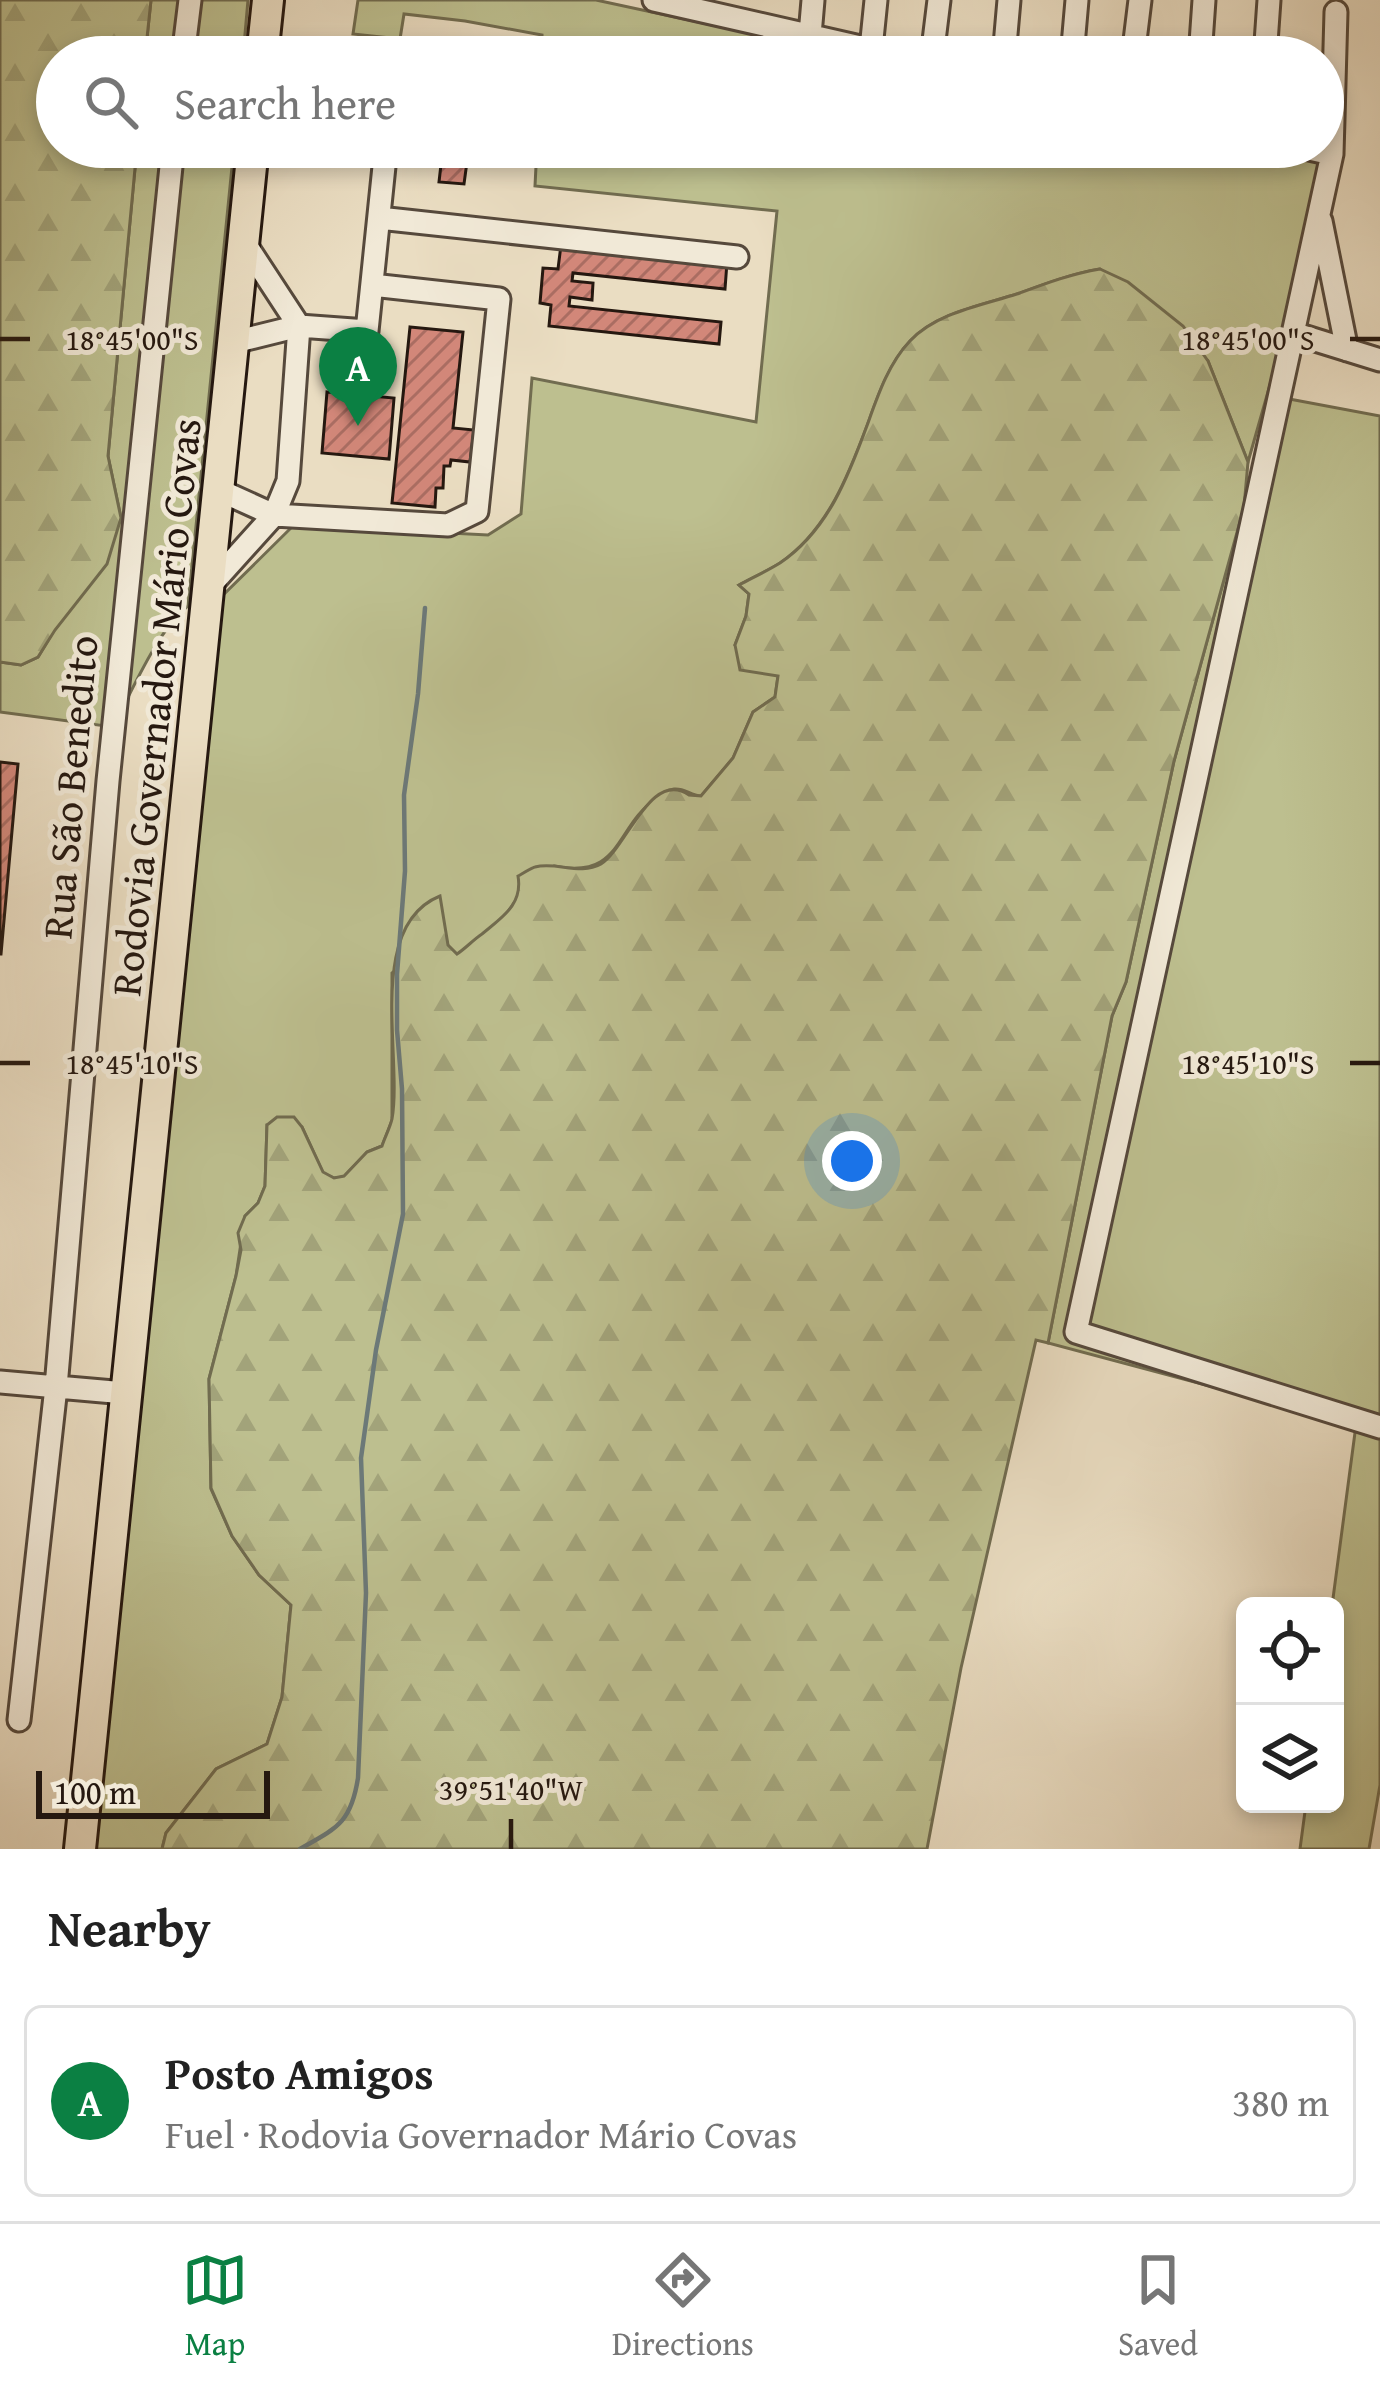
<!DOCTYPE html>
<html lang="en">
<head>
<meta charset="utf-8">
<style>
	body { margin:0; font-family:"Gentium Book Plus",serif; background:#f2f2f2; color:#222 }
	.controls { position:absolute; right:36px; bottom:36px; display:grid; overflow:hidden; border-radius:18px; box-shadow:0 6px 18px #0003 }
	.controls button { width:108px; height:108px; display:grid; place-items:center; padding:0; border:0; border-bottom:3px solid #e0e0e0; background:#fff; color:#222; font:60px sans-serif }
	.scale { position:absolute; left:36px; bottom:30px; width:234px; box-sizing:border-box; padding-left:12px; border:6px solid #251810; border-top:0; font-size:33px; line-height:42px; white-space:nowrap; color:#251810; -webkit-text-stroke:9px #f1e9d7; paint-order:stroke }
	.you { position:absolute; left:852px; top:1161px; width:42px; height:42px; margin:-30px; border:9px solid #fff; border-radius:50%; background:#1a73e8; box-shadow:0 0 0 18px #1a73e833 }
	.badge { display:grid; place-items:center; width:78px; height:78px; border-radius:50%; background:#0b8043; color:#fff; font-size:39px; font-weight:700 }
	.pin { position:absolute; translate:-50% -99px; filter:drop-shadow(0 3px 6px #0008) }
	.pin::after { content:''; position:absolute; top:63px; width:42px; height:36px; background:inherit; clip-path:polygon(0 0,100% 0,50% 100%) }
	.list { margin:0; padding:0; list-style:none }
	h2 { display:flex; justify-content:space-between; align-items:center; height:156px; margin:0; padding:0 48px; font-size:51px }
	h2 small { font-size:39px; font-weight:400; color:#767676 }
	.list li { display:grid; grid-template-columns:78px 1fr auto; gap:36px; align-items:center; box-sizing:border-box; height:192px; margin:0 24px 24px; padding:0 24px; border:3px solid #e0e0e0; border-radius:18px }
	.list b { display:block; font-size:45px; white-space:nowrap }
	.list p { margin:0; font-size:39px; white-space:nowrap; color:#767676 }
	.list em { font-size:39px; font-style:normal; color:#767676 }
	.icon { flex:none; width:66px; height:66px; fill:none; stroke:currentColor; stroke-width:2; stroke-linecap:round; stroke-linejoin:round }
	.map { position:relative; flex:none; width:1380px; height:1849px; overflow:hidden }
	.search { position:absolute; background:#fff; box-shadow:0 6px 18px #0003; left:36px; right:36px; top:36px; height:132px; display:flex; align-items:center; gap:30px; box-sizing:border-box; padding:0 42px; border-radius:66px; color:#767676; font-size:45px }
	.sheet { height:372px; background:#fff }
	nav { display:flex; justify-content:space-around; align-items:center; box-sizing:border-box; height:168px; border-top:3px solid #e0e0e0; background:#fff; font-size:33px; color:#767676 }
	nav a { display:grid; justify-items:center; gap:6px }
	nav .on { color:#0b8043 }
	.map>svg:first-child { display:block }
</style>
</head>
<body>
<div class="map">
<svg width="1380" height="1849" viewBox="0 0 1380 1849">
	<defs>
		<pattern id="forest-firs" width="22" height="20" patternUnits="userSpaceOnUse" patternTransform="scale(3)"><rect width="22" height="20" fill="#bdbf8f"/><path d="M5 1l3.5 6h-7zM16 11l3.5 6h-7z" fill="#a2a37a"/></pattern>
		<pattern id="building-hatch" width="6" height="6" patternUnits="userSpaceOnUse" patternTransform="scale(3)"><rect width="6" height="6" fill="#d28779"/><path d="M-1 1l2-2M0 6l6-6M5 7l2-2" fill="none" stroke="#aa6d62"/></pattern>
	</defs>
	<rect width="100%" height="100%" fill="#eaddc2"/>
	<filter id="stains"><feTurbulence type="fractalNoise" baseFrequency=".00167" numOctaves="4"/><feColorMatrix values="0 0 0 0 .2 0 0 0 0 .09 0 0 0 0 .02 0 0 0 .5 -.17"/></filter>
	<radialGradient id="worn" r=".72"><stop offset=".6" stop-color="#630" stop-opacity="0"/><stop offset="1" stop-color="#630" stop-opacity=".3"/></radialGradient>
	<!-- grass -->
	<path fill="#bdbf8f" stroke="#716c50" stroke-width="3" d="M151,0H248L243,57H145Z
		M358,0H596L860,57H542V35L465,21L404,14L400,39L353,34Z
		M137,147H234L188,606C158,629 131,693 113,727L0,712V662L21,665L38,657L121,518L108,456Z
		M537,147H1276L1325,158L1319,213L1248,462L1208,361L1100,269C1071,274 1047,283 1020,293C984,305 937,312 910,341C889,363 878,395 868,423C849,474 828,530 780,563C768,571 753,577 739,585L749,594L746,616L735,645L778,676L775,697L753,712L733,758L701,796C690,795 685,788 674,789C667,790 663,793 657,798C614,827 623,880 554,866L520,889L516,900L503,919L457,955L448,946L444,931L392,973V1120L382,1146L367,1152L344,1177L334,1178L323,1173L302,1127L267,1125L265,1186L258,1203L245,1216L236,1276L209,1379L211,1489L232,1536L259,1575L291,1605L282,1697L267,1744L216,1769L166,1833L162,1849H88L214,604L294,525L488,535L521,514L532,378L756,422L777,211L535,186Z
		M1284,398L1380,416V1785L1369,1849H1300L1306,1804H1335V1606H1332L1356,1425L1048,1343L1112,1016L1126,982L1174,761L1227,568L1250,571Z"/>
	<!-- forest -->
	<path fill="url(#forest-firs)" stroke="#716c50" stroke-width="3" d="M0,0H151L145,57H57V147H137L108,456L121,518L107,564L55,630L38,657L21,665L0,662Z
		M1100,269L1128,282L1183,326L1208,361L1248,462L1244,507L1174,761L1126,982L1112,1016L1048,1343L1036,1340L961,1668L927,1849H162L166,1833L216,1769L267,1744L282,1697L291,1605L259,1575L232,1536L211,1488L209,1379L236,1276L241,1250L238,1233L245,1216L258,1203L265,1186L267,1125L277,1117H294L302,1127L323,1172L334,1178L344,1176L367,1152L382,1146C385,1137 390,1128 392,1119C403,1058 365,926 440,896L448,945L457,954C466,948 473,940 482,934C502,917 523,905 518,876C520,875 533,867 535,867C556,861 580,876 601,864C626,849 651,768 689,795L701,796L733,758L753,712L775,697L778,676L740,670L735,645L746,616L749,594L739,585C752,578 767,571 780,563C828,531 849,475 868,423C878,395 889,363 910,341C937,312 984,305 1020,293C1047,283 1071,274 1100,269Z"/>
	<g fill="none" stroke-linecap="round" stroke-linejoin="round">
		<!-- stream -->
		<path stroke="#6c7978" stroke-width="4.5" d="M300,1849C337,1828 351,1823 358,1778L366,1593L361,1458L376,1350L403,1214L402,1089L397,1030V974L405,871L404,795L418,694L425,608"/>
	</g>
	<!-- building -->
	<path fill="url(#building-hatch)" stroke="#251810" stroke-width="3" d="M443,147H469L464,184L439,182Z
		M561,245L727,262L725,289L573,273L572,281L593,283L592,300L570,297L569,306L721,322L719,344L549,326L551,305L540,303L543,268L558,269Z
		M410,327L463,332L453,428L474,430L470,462L451,460L450,466H444L443,488H436L435,507L392,503Z
		M327,392L394,398L389,459L322,453Z
		M0,762L18,764L1,954H0Z"/>
	<g fill="none" stroke-linecap="round" stroke-linejoin="round">
		<defs>
			<path id="minor" d="M654,0L904,57
				M1336,12L1332,154L1076,1332L1380,1427
				M810,35L813,0
				M871,49L876,0
				M183,57L190,0
				M932,57L939,0
				M1004,57L1009,0
				M1072,57L1077,0
				M1133,57L1140,0
				M1200,57L1204,0
				M1265,57L1269,0
				M1300,147L1332,154
				M379,218L737,257
				M1321,221L1347,350
				M1293,333L1380,360
				M234,342L299,326L367,331L386,147
				M219,490L274,515L448,525L477,511L499,299L372,285
				M209,587L274,515L288,481L299,326L244,242
				M0,1382L125,1393
				M19,1720L56,1387L108,781L173,147"/>
			<path id="highway" d="M262,57L268,0
				M80,1849L253,147"/>
		</defs>
		<!-- minor casing -->
		<use href="#minor" stroke="#56493c" stroke-width="27"/>
		<!-- highway casing -->
		<use href="#highway" stroke="#251810" stroke-width="36"/>
		<!-- minor -->
		<use href="#minor" stroke="#f1e9d7" stroke-width="21"/>
		<!-- highway -->
		<use href="#highway" stroke="#eaddc2" stroke-width="30"/>
	</g>
	<!-- ticks -->
	<path fill="none" stroke="#251810" stroke-width="4.5" d="M0,339H30M1350,339H1380M0,1063H30M1350,1063H1380M511,1819V1849"/>
	<g text-anchor="middle" dominant-baseline="central" stroke-width="10" stroke-linejoin="round" paint-order="stroke">
		<!-- street labels -->
		<g font-size="42" fill="#251810" stroke="#f1e9d7">
			<text transform="translate(155 707) rotate(-84)">Rodovia Governador Mário Covas</text>
			<text transform="translate(69 787) rotate(-85)">Rua São Benedito</text>
		</g>
	</g>
	<g font-size="30" text-anchor="middle" fill="#251810" stroke="#f1e9d7" stroke-width="10" stroke-linejoin="round" paint-order="stroke">
		<text x="132" y="350">18°45'00"S</text>
		<text x="1248" y="350">18°45'00"S</text>
		<text x="132" y="1074">18°45'10"S</text>
		<text x="1248" y="1074">18°45'10"S</text>
		<text x="511" y="1800">39°51'40"W</text>
	</g>
	<rect width="100%" height="100%" filter="url(#stains)"/>
	<rect width="100%" height="100%" fill="url(#worn)"/>
</svg>
<div class="controls">
<button><svg class="icon" aria-label="locate" viewBox="0 0 24 24"><circle cx="12" cy="12" r="6"/><path d="M12 2v4M12 18v4M2 12h4M18 12h4"/></svg></button>
<button><svg class="icon" aria-label="layers" viewBox="0 0 24 24"><path d="M12 4l9 5-9 5-9-5zM3 14l9 5 9-5"/></svg></button>
</div>
<div class="scale">100 m</div>
<div class="you"></div>
<div class="pin badge" style="left:358px;top:426px">A</div>
<div class="search"><svg class="icon" aria-label="search" viewBox="0 0 24 24"><circle cx="10" cy="10" r="6"/><path d="M15 15l6 6"/></svg>Search here</div>
</div>
<section class="sheet">
<h2>Nearby<small></small></h2>
<ul class="list">
<li><span class="badge">A</span><div><b>Posto Amigos</b><p>Fuel · Rodovia Governador Mário Covas</p></div><em>380 m</em></li>
</ul>
</section>
<nav>
<a class="on"><svg class="icon" aria-label="map" viewBox="0 0 24 24"><path d="M3 6l6-2 6 2 6-2v14l-6 2-6-2-6 2zM9 4v14M15 6v14"/></svg>Map</a>
<a><svg class="icon" aria-label="directions" viewBox="0 0 24 24"><path d="M12 3l9 9-9 9-9-9zM9 14v-3h6M13 9l2 2-2 2"/></svg>Directions</a>
<a><svg class="icon" aria-label="saved" viewBox="0 0 24 24"><path d="M7 4h10v16l-5-4-5 4z"/></svg>Saved</a>
</nav>
</body>
</html>
